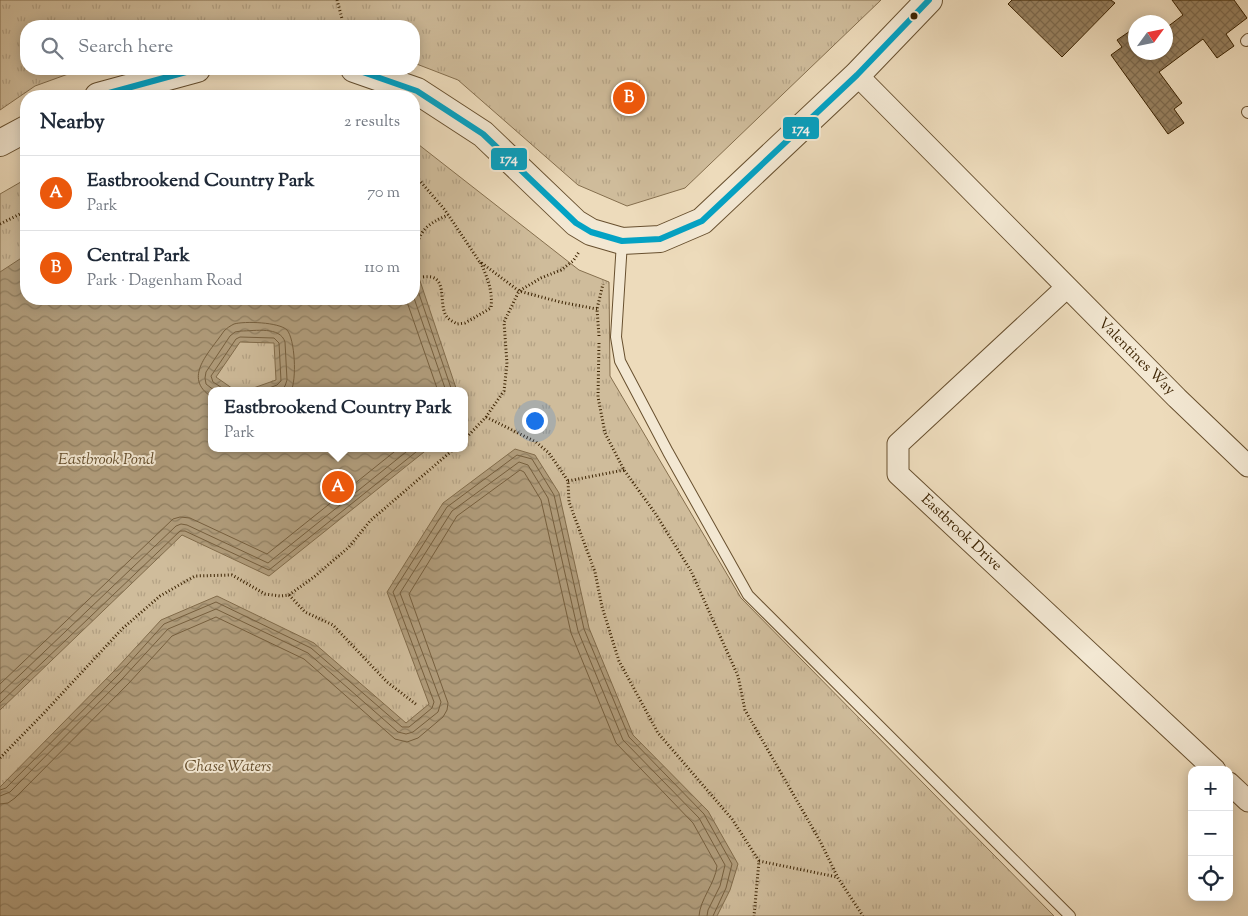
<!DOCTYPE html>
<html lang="en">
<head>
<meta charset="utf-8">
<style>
	body { margin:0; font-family:"Sorts Mill Goudy",serif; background:#f2f2f3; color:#1f2937 }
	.controls { position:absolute; right:15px; bottom:15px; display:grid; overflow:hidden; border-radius:10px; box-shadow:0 2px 12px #0003 }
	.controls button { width:45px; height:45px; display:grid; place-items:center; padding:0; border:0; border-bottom:1px solid #e0e1e3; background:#fff; color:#1f2937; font:25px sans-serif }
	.compass { position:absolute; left:1128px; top:15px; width:45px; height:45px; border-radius:50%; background:#fff; box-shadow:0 2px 12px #0003; rotate:57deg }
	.you { position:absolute; left:534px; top:420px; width:18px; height:18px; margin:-12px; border:4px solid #fff; border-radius:50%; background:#1a73e8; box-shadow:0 0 0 8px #1a73e833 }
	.badge { display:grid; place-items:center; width:32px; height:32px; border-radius:50%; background:#ea580c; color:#fff; font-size:16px; font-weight:700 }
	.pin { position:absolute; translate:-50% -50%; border:2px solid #fff; box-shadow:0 1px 5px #0006 }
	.popup { position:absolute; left:208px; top:387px; width:260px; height:65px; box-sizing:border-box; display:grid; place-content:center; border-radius:10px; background:#fff; filter:drop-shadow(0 1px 4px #0005); font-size:16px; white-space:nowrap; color:#747a83 }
	.popup b { font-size:19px; color:#1f2937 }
	.popup::after { content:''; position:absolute; left:50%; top:100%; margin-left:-10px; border:10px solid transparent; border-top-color:#fff }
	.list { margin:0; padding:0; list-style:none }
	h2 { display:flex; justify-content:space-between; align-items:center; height:65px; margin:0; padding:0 20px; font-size:21px }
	h2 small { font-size:16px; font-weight:400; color:#747a83 }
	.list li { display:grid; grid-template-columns:32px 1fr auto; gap:15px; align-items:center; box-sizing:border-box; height:75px; padding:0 20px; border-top:1px solid #e0e1e3 }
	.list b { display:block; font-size:19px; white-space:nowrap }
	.list p { margin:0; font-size:16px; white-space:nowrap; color:#747a83 }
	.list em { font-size:16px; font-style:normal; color:#747a83 }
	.icon { flex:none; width:28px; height:28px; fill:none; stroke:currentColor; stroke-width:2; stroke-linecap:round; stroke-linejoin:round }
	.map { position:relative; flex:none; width:1248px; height:916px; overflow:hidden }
	.search { position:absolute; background:#fff; box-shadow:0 2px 12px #0003; left:20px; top:20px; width:400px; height:55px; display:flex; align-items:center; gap:12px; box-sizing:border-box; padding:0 18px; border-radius:20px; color:#747a83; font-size:19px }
	.panel { position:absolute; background:#fff; box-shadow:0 2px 12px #0003; left:20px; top:90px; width:400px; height:215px; border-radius:20px }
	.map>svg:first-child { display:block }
</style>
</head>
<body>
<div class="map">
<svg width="1248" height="916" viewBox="0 0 1248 916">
	<defs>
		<pattern id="grass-tufts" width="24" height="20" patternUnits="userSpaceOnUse" patternTransform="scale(1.25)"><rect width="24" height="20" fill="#cfbc9b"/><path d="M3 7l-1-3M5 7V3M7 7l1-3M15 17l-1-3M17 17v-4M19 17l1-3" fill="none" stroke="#b3a184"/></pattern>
		<pattern id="water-waves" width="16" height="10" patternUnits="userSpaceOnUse" patternTransform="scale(1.25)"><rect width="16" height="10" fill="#b09c7b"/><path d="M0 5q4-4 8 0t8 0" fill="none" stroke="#907f62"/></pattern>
		<pattern id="building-cross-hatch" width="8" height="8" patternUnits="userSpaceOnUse" patternTransform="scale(1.25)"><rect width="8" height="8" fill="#988261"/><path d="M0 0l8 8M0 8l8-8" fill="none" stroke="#7d6a4e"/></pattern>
	</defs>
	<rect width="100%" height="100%" fill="#eddbbb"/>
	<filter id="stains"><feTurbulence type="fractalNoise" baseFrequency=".004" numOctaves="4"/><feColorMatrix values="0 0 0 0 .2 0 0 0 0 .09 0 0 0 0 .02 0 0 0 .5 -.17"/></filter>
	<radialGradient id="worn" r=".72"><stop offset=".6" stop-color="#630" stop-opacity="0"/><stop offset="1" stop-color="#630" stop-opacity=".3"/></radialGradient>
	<!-- grass -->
	<path fill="url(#grass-tufts)" stroke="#856f4e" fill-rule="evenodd" d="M0,0H881L685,188L627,206L578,185L458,80L414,63V26H26V69H82L35,86L0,110Z
		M414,141L579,270L609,282L610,376L741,598L1054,916H0V194L26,179V299H414ZM212,391H464V448H212Z"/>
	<!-- water -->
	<path fill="url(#water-waves)" stroke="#816b4a" d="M26,255V299H414V263L457,391H245L276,380L274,343L240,342L216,377L236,391H212V448H429L269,576L182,535L0,710V272Z
		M515,449L535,455L559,493L589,628L633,735L708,811L738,864L730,890L717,916H0V787L115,670L161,620L217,596L314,643L406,723L429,704L387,592L443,503Z"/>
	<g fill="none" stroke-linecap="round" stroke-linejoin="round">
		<!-- shore -->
		<path stroke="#765f3e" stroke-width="1" d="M414,279L452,391
			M414,298L446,391
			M406,299L438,391
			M215,391L206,384L205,378L206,372L230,336L235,332L241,331C255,331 280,326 285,342L287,380L285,386L280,391
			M227,391L213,382L211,376L236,339L240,337L274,338L279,343L281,381L277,385L261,391
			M212,397C181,378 210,352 224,331C227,328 230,326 234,324C244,321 279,322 287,330C295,339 297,380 291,391
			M0,684L173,519L180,517L190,518L267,554L399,448
			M0,694L176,526L181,524L187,525L268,563L411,448
			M0,703L180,531H185L269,570L421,448
			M0,790L6,788L119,674L164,624L216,602L311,648L402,727H409L432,708L434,702L393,592L447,507L517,455L532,459L554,495L584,629L629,737L704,814L732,864L726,888L713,916
			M0,796L10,792L123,678L168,629L216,609L308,653L398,732L406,734L413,732L438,712L441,702L400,593L452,511L519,462L528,465L548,498L578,631L623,740L699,818L725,865L720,886L708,910L707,916
			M0,804L8,803L15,798L129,683L172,636L216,617L304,659L395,739L407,742L418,738L443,717L447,710L448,703L409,594L457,516L520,470L524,472L541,500L571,633L616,743L693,823L717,866C715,884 700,899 699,916"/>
	</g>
	<!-- building -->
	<path fill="url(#building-cross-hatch)" stroke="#3b2200" d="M1012,0H1111L1115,3L1062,57L1008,4Z
		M1172,0H1234L1247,18L1226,34L1234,46L1217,58L1203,39L1159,72L1182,103L1174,109L1184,123L1168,134L1111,55L1122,47L1117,40L1133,29L1136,33V52H1166V28L1183,15Z"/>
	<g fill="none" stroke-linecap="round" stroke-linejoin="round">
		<defs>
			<path id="service" d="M1246,41L1248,39
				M1247,112L1248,113
				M622,242L616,337L620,361L668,452L748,595L1070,916"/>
			<path id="minor" d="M857,75L1177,398L1248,466
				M1067,287L898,444V474L1215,770
				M1229,783L1248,801"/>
			<path id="tertiary" d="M354,69L417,91L483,134L576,223L591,232L622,241L660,239L702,221L857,75L929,0
				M98,96L197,69
				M0,143L26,129"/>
		</defs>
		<!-- service casing -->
		<use href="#service" stroke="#68502f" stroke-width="12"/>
		<!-- minor casing -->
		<use href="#minor" stroke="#68502f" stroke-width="23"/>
		<!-- tertiary casing -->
		<use href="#tertiary" stroke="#68502f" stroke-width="28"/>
		<!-- path -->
		<path stroke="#3b2200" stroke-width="3" stroke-dasharray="1 2.5" stroke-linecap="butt" d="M337,0L344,26
			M414,174L445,210L479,261L519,291L560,302L597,309
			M0,224L26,211
			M416,256C417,231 427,224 448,215
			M423,277C450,273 437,304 447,317C449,320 454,322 457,324L465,323L491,308C493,290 487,277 480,261
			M599,336L597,309L603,284
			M599,343L598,397L605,433L624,470L655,513L691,571L738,676L745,710L820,841L838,878L863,916
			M486,417L536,442L549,453L568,481L569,502L595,572L602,607L619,661L658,733L732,819L759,861L754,916
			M464,440L486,417L504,391L507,364L504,322L519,291L541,278L561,270L573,261L579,252
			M568,481L624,470
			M289,595L305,612L333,625L387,682L417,705
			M0,758L43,714L122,629L160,596L195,576L232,575L265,594L280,596L289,595L314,577L349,547L370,521L455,448
			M759,861L837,877"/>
		<!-- service -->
		<use href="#service" stroke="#f3e8d3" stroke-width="10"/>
		<!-- minor -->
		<use href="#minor" stroke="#f3e8d3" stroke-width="21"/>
		<!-- tertiary -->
		<use href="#tertiary" stroke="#f3e8d3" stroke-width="26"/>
		<defs>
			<path id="bus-1" d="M354,69L417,91L483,134L576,223L591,232L622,241L660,239L702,221L857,75L929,0
				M98,96L197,69"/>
		</defs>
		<!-- bus-1 casing -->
		<use href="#bus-1" stroke="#f3e8d3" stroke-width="10"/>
		<!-- bus-1 -->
		<use href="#bus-1" stroke="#03a2c4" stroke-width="6"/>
	</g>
	<!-- markers -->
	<circle fill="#3b2200" stroke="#f3e8d3" stroke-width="2" cx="914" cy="16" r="4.5"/>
	<g text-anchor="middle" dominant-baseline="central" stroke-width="4" stroke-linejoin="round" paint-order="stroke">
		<!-- street labels -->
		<g font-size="15" fill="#3b2200" stroke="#f3e8d3">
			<text transform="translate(1136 357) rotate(45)">Valentines Way</text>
			<text transform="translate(961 533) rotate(43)">Eastbrook Drive</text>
		</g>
		<!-- water labels -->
		<g font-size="16" font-style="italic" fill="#644d2b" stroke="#f3e8d3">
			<text x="106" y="460">Eastbrook Pond</text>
			<text x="228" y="767">Chase Waters</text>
		</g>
	</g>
	<g stroke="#f3e8d3" stroke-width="2">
		<rect x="782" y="116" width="38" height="24" rx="5" fill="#03a2c4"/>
		<rect x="490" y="147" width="38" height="24" rx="5" fill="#03a2c4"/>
	</g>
	<g font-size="14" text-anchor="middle" font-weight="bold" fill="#fff">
		<text x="801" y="133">174</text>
		<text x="509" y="163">174</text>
	</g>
	<rect width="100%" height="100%" filter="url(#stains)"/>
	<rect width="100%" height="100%" fill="url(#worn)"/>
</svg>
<div class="controls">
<button>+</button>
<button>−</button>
<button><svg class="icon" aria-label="locate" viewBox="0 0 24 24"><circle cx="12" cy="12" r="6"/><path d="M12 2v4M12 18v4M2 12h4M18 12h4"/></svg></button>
</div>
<svg class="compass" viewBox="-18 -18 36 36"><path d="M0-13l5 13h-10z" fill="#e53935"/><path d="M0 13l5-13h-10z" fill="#747a83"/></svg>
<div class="you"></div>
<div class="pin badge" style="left:338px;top:487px">A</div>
<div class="popup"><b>Eastbrookend Country Park</b>Park</div>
<div class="pin badge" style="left:629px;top:98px">B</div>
<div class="search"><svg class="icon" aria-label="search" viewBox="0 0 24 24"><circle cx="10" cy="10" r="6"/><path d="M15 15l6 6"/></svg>Search here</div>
<section class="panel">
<h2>Nearby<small>2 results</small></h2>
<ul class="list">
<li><span class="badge">A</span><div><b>Eastbrookend Country Park</b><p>Park</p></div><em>70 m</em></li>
<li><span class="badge">B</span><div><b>Central Park</b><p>Park · Dagenham Road</p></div><em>110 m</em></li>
</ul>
</section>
</div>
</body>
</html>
